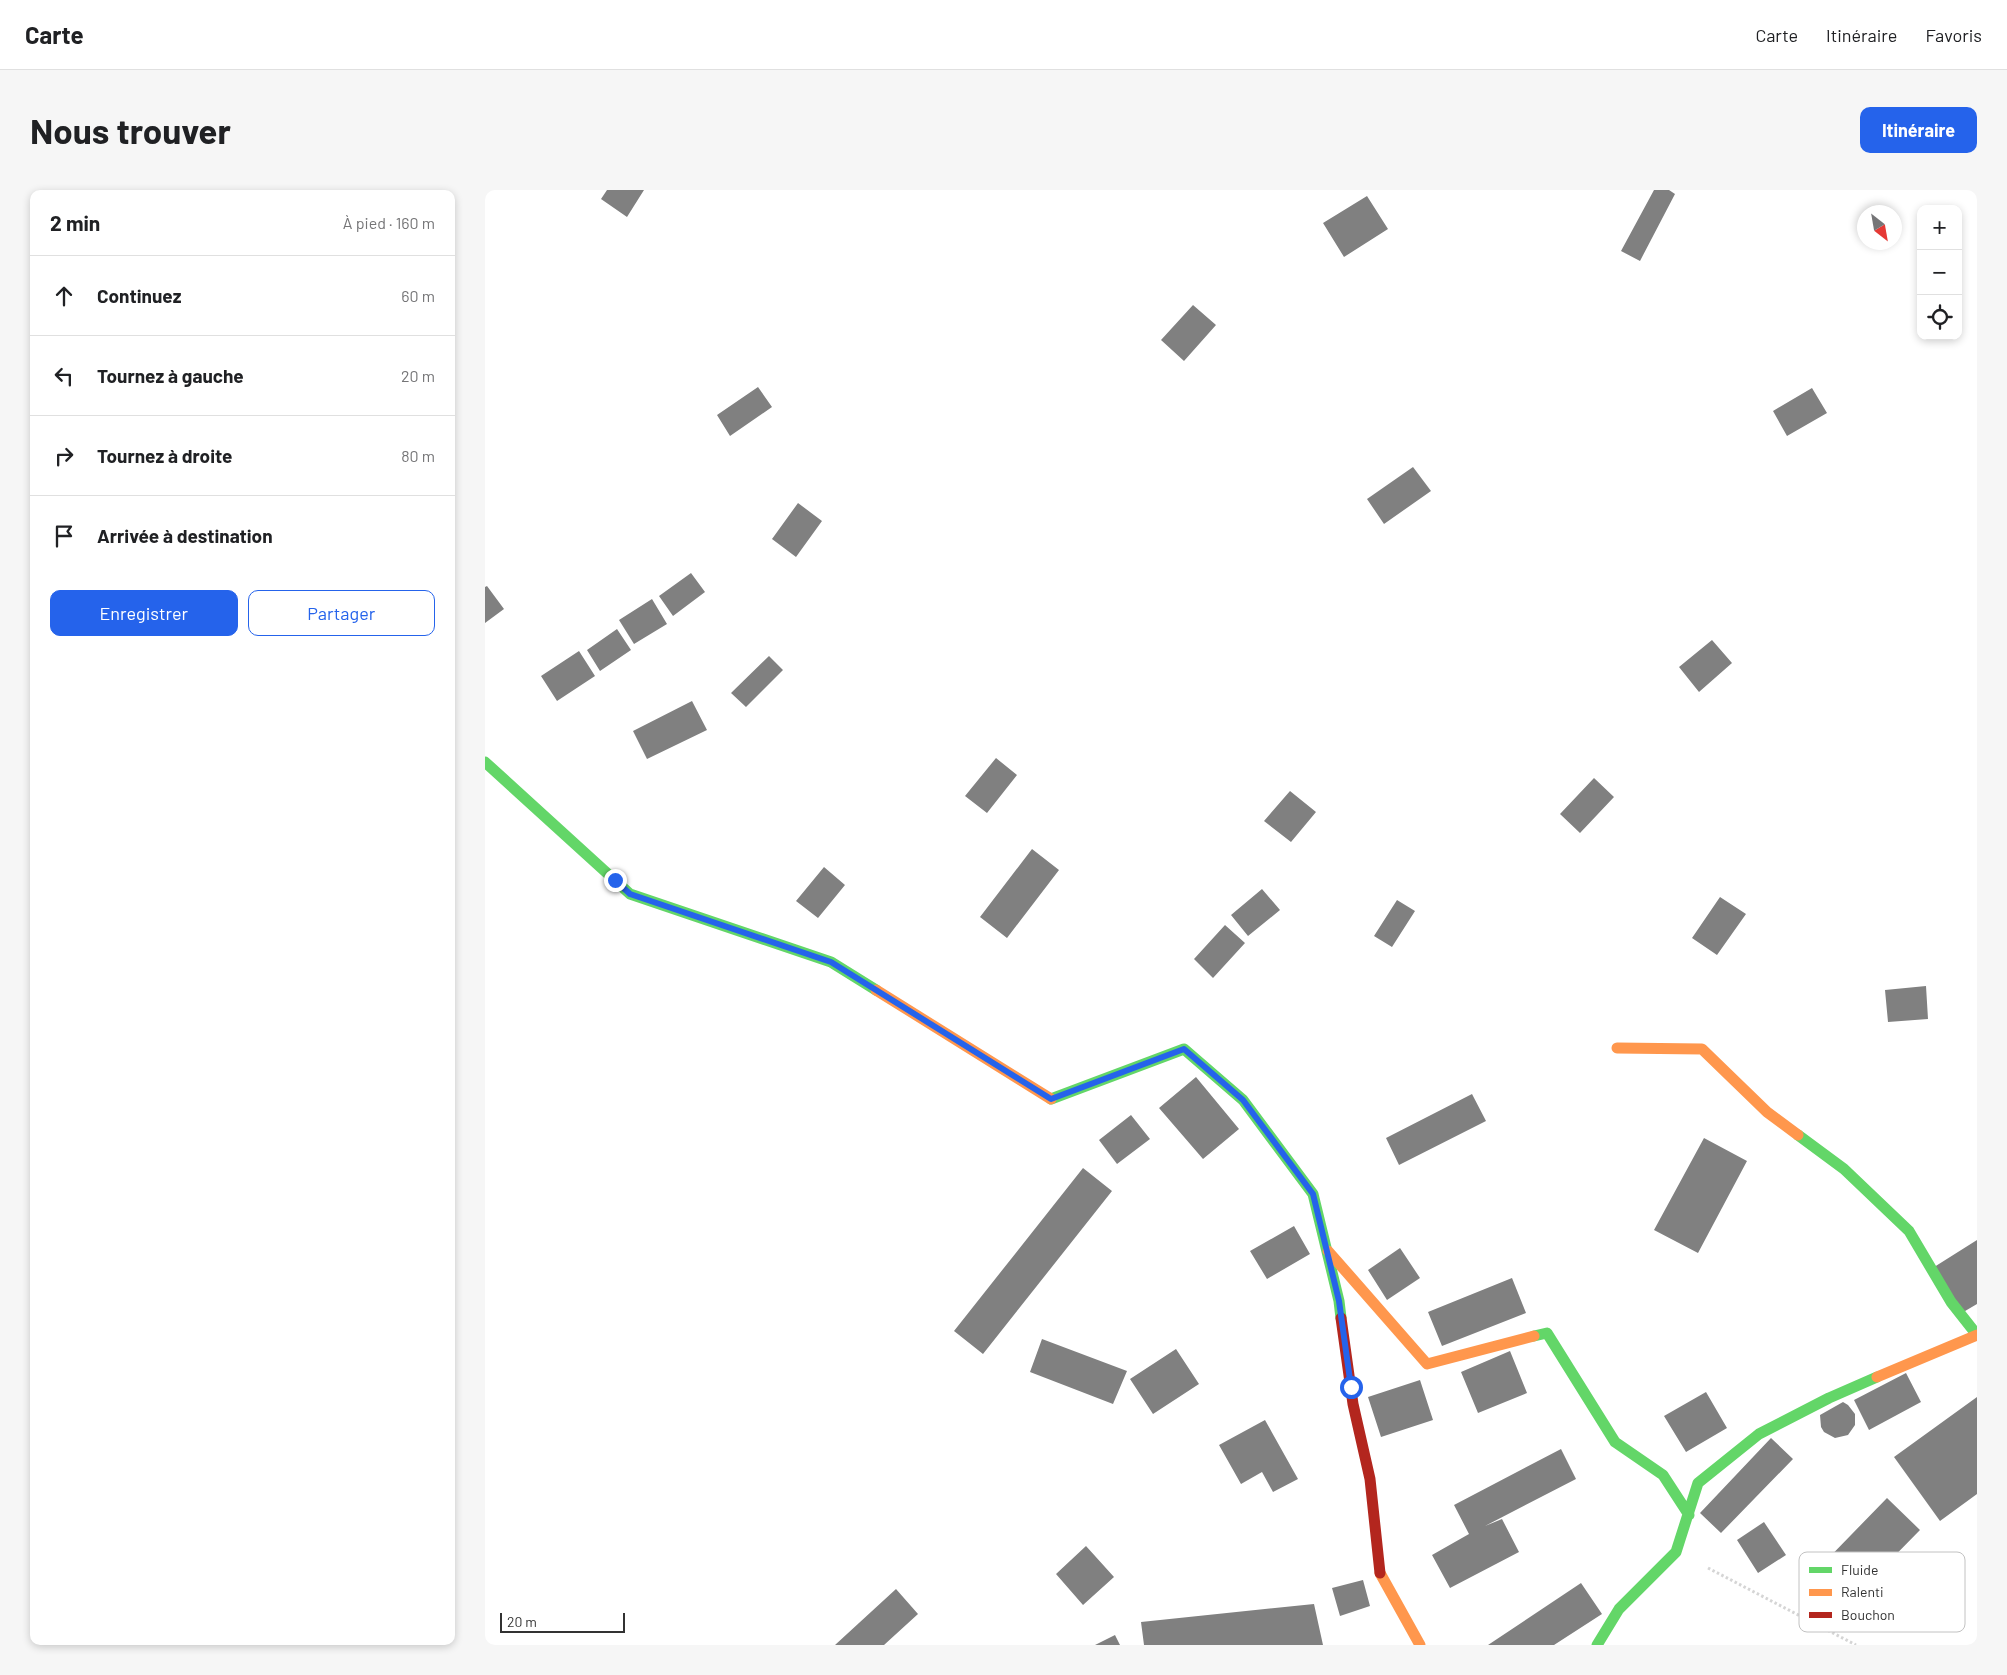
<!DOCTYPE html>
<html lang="fr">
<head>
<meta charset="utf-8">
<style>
	body { margin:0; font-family:Barlow,sans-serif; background:#f6f6f6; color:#202124 }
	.controls { position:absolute; right:15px; top:15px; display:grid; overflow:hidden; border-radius:10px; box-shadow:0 2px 8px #0003 }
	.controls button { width:45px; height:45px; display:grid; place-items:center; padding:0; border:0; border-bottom:1px solid #e0e0e0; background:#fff; color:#202124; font:25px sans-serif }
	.compass { position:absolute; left:1372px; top:15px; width:45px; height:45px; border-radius:50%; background:#fff; box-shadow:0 2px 8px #0003; rotate:149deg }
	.scale { position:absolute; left:15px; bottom:12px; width:125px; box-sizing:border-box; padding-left:5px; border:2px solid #323232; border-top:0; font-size:14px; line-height:18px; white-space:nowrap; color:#323232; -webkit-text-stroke:4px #fff; paint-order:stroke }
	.stop { position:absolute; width:15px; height:15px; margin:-11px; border:4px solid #2563eb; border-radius:50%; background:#fff }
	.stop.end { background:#2563eb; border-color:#fff; box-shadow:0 1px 5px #0008 }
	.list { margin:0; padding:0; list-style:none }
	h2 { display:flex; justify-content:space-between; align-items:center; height:65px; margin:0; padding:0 20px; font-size:21px }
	h2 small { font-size:16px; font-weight:400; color:#757577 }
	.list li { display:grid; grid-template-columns:32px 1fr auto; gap:15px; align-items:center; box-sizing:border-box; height:80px; padding:0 20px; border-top:1px solid #e0e0e0 }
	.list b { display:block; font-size:19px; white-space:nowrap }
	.list em { font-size:16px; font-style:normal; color:#757577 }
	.actions { display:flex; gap:10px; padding:15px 20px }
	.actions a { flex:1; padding:11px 0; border:1px solid #2563eb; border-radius:10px; text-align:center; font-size:18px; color:#2563eb }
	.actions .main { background:#2563eb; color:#fff }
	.icon { flex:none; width:28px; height:28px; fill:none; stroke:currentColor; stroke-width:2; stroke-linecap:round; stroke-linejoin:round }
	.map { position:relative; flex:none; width:1492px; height:1455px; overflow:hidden; border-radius:10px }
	header { display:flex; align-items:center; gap:30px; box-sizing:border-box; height:70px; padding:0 25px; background:#fff; border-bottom:1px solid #e0e0e0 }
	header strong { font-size:24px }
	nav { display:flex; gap:28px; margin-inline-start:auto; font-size:18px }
	.intro { display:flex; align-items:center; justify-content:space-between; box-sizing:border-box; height:120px; padding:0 30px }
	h1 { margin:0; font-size:35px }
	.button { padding:12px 22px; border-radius:10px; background:#2563eb; color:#fff; font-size:18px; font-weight:700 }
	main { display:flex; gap:30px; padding:0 30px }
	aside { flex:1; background:#fff; border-radius:10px; box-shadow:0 2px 8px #0003 }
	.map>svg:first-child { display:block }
</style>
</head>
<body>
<header>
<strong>Carte</strong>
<nav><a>Carte</a><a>Itinéraire</a><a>Favoris</a></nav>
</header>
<div class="intro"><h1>Nous trouver</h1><a class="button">Itinéraire</a></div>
<main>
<aside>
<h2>2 min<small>À pied · 160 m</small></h2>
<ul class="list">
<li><svg class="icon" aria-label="ahead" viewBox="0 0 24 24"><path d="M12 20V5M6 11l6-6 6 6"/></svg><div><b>Continuez</b></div><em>60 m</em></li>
<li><svg class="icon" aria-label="left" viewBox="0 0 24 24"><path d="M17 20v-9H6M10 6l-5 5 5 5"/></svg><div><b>Tournez à gauche</b></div><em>20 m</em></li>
<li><svg class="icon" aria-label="right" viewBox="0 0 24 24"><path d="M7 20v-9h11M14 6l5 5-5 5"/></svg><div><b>Tournez à droite</b></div><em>80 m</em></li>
<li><svg class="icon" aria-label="arrive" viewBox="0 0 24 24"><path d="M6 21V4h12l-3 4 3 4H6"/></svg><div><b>Arrivée à destination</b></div></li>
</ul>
<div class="actions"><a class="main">Enregistrer</a><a>Partager</a></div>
</aside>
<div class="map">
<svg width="1492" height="1455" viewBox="0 0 1492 1455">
	<rect width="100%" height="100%" fill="#fff"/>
	<!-- building -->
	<path fill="#808080" d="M122,0H159L142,27L116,9Z
		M1169,0H1184L1190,4L1155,71L1136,61Z
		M882,6L903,39L859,67L838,33Z
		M708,115L731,135L699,171L676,150Z
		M273,197L287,217L245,246L232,225Z
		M1327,198L1342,223L1302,246L1288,221Z
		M928,277L946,301L899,334L882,309Z
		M313,313L337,331L311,367L287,349Z
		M206,383L220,402L188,426L174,406Z
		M2,396L19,419L0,433V397Z
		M167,409L182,434L149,454L134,430Z
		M132,439L146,460L115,481L102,460Z
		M1227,450L1247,473L1214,502L1194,477Z
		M94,461L110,486L72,511L56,486Z
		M284,466L298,480L261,517L246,503Z
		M207,511L222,540L162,569L148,541Z
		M511,568L532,585L502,623L480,606Z
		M1109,588L1129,607L1095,643L1075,624Z
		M805,601L831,622L806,652L779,631Z
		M547,659L574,680L522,748L495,727Z
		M339,677L360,695L333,728L311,711Z
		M777,699L795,720L763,746L746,725Z
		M1235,707L1261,724L1232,765L1207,748Z
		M912,710L930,721L907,757L889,746Z
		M740,735L760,753L728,788L709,769Z
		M1441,796L1443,829L1403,832L1400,800Z
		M711,887L754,939L718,969L674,918Z
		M987,904L1001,931L914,975L901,948Z
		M646,925L665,949L632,974L614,950Z
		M1219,948L1262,971L1213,1063L1169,1040Z
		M598,978L627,1001L498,1164L469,1141Z
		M809,1036L825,1064L782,1089L765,1061Z
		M1492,1050V1114L1475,1124L1446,1079Z
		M915,1058L935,1088L902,1110L883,1080Z
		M1027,1088L1041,1123L957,1156L943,1122Z
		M557,1149L642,1181L628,1214L545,1182Z
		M691,1159L714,1194L668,1224L645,1189Z
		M1025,1161L1042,1203L993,1223L976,1182Z
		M1421,1183L1436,1212L1384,1240L1369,1210Z
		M935,1190L948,1230L896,1247L883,1207Z
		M1221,1202L1242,1238L1201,1262L1179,1226Z
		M1492,1207V1304L1455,1331L1409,1267Z
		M1358,1212L1363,1215L1370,1224V1235L1363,1245L1350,1248L1339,1242L1336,1237L1335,1225Z
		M780,1230L813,1289L788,1302L777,1282L756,1294L734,1255Z
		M1286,1248L1308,1269L1236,1343L1215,1323Z
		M1076,1259L1091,1289L1000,1336L1017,1329L1034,1362L965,1398L947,1365L984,1344L969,1315Z
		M1402,1308L1435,1340L1380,1396L1391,1407L1373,1424L1330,1382Z
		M1279,1332L1301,1365L1273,1383L1252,1350Z
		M601,1356L629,1387L598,1415L571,1384Z
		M878,1390L885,1416L855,1426L847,1398Z
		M1096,1393L1117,1424L1069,1455H1003Z
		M411,1399L433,1424L399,1455H350Z
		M829,1414L838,1455H659L656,1432Z
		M630,1445L635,1455H610Z"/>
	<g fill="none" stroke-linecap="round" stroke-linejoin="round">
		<!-- path -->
		<path stroke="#d5d5d5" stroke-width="3" stroke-dasharray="2.5 2.5" stroke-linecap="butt" d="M1223,1378L1371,1455"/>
		<!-- fast -->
		<path stroke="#63d668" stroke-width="11" d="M0,572L145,704L346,772L391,800
			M566,909L699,859L758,910L828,1004L854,1111L856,1128
			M1313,945L1359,979L1424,1041L1466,1112L1492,1145
			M1049,1146L1062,1143L1130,1252L1178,1285L1204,1325
			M1112,1455L1134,1419L1191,1362L1213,1293L1274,1244L1344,1208L1392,1187"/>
		<!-- slow -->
		<path stroke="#ff974d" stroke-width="11" d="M391,800L566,909
			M1132,858L1217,859L1282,922L1313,945
			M843,1061L942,1174L1049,1146
			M1392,1187L1492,1145
			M895,1383L935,1455"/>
		<!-- jam -->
		<path stroke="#b3261e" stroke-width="11" d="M856,1128L868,1214L885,1289L895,1383"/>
	</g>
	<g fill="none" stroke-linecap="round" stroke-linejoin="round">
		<!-- route -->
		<path stroke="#2563eb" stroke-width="6" d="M130,690L145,704L346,772L566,909L699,859L758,910L828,1004L854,1111L866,1197"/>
	</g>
	<!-- legend -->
	<rect x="1314" y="1362" width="166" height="80" rx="8" fill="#fff" stroke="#c2c2c2" stroke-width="1"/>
	<rect x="1324" y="1377" width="23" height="6" fill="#63d668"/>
	<rect x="1324" y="1399" width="23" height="7" fill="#ff974d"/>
	<rect x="1324" y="1422" width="23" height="6" fill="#b3261e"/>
	<g font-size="14" fill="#323232">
		<text x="1356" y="1385">Fluide</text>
		<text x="1356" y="1407">Ralenti</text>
		<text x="1356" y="1430">Bouchon</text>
	</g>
</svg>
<div class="controls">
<button>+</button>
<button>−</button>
<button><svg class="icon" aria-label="locate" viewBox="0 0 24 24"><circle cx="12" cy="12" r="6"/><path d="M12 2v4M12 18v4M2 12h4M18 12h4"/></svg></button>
</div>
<svg class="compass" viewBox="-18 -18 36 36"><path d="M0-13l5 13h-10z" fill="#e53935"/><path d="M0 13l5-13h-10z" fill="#757577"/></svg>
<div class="scale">20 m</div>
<div class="stop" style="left:866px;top:1197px"></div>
<div class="stop end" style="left:130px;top:690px"></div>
</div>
</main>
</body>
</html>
